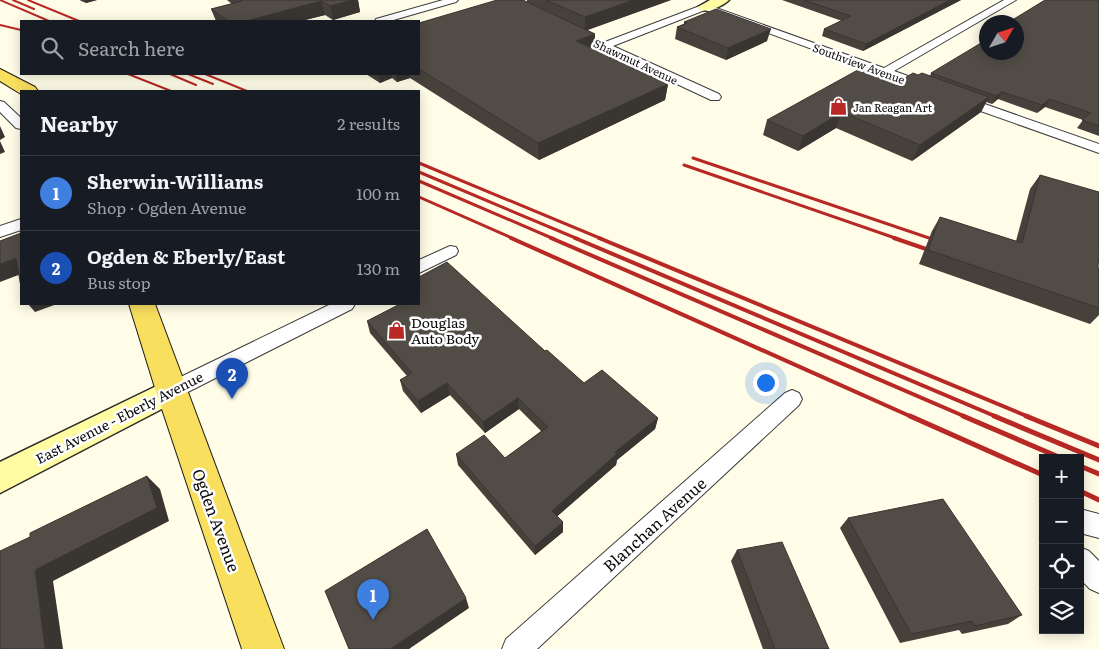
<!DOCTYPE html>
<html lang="en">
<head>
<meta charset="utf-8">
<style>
	body { margin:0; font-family:Literata,serif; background:#20242c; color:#f1f3f6 }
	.controls { position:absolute; right:15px; bottom:15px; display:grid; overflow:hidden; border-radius:0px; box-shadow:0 2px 12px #0003 }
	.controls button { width:45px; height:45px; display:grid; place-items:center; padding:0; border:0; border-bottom:1px solid #363941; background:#171b24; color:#f1f3f6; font:25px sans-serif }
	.compass { position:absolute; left:979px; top:15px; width:45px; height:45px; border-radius:50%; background:#171b24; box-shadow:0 2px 12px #0003; rotate:51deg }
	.you { position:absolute; left:765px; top:382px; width:18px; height:18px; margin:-12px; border:4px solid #fff; border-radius:50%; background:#1a73e8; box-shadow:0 0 0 8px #1a73e833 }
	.badge { display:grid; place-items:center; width:32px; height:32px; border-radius:50%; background:#8c9099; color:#fff; font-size:16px; font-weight:700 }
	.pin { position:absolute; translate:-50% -41px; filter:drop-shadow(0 1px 2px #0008) }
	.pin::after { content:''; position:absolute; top:26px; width:18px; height:15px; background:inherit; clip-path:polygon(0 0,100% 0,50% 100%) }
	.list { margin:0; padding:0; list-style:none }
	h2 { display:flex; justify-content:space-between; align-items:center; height:65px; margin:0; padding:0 20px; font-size:21px }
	h2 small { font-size:16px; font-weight:400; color:#9ea1a6 }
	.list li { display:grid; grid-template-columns:32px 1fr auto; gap:15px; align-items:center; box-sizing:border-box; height:75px; padding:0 20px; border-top:1px solid #363941 }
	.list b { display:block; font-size:19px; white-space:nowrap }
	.list p { margin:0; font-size:16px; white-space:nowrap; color:#9ea1a6 }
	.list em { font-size:16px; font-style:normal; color:#9ea1a6 }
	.icon { flex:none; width:28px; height:28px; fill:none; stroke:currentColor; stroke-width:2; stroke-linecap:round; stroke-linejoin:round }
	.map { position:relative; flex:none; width:1099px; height:649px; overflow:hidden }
	.search { position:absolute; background:#171b24; box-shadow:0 2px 12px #0003; left:20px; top:20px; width:400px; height:55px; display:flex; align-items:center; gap:12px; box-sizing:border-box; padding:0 18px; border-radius:0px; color:#9ea1a6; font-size:19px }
	.panel { position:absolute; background:#171b24; box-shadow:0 2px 12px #0003; left:20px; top:90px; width:400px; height:215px; border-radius:0px }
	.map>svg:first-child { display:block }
</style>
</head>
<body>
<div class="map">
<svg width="1099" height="649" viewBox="0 0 1099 649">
	<rect width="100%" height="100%" fill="#fffce7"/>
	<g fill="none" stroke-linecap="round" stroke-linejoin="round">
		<defs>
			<path id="street" d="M443,0H458L456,2L390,21H375L376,19Z
				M1004,0H1016L894,71L931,84L933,87L927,91L705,10L613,46L719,94L721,97L719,100H711L600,48L593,43L598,40L605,42L705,4L884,68Z
				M959,95L1099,144V153L955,102L953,99L955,96Z
				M0,101L4,102L21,118V129L16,128L0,112Z
				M21,219V230L0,237V226Z
				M450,246L456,247L458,251L456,255L419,273V260Z
				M331,304H355L352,309L178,397L171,399L164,397L161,391L164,385Z
				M792,390L799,393L802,399L799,405L537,649H502L506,639L785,393Z
				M1080,509L1099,514V538L1080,533Z
				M1080,547L1089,551L1099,561V593L1090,589L1080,579Z"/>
			<path id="secondary" d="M710,0H729C723,6 709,12 700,10L698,7Z
				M171,379L181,383L185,391L181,399L0,493V462Z"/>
			<path id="primary" d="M0,69L35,87L38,91H21V94L0,81Z
				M129,304H155L284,649H242L156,391Z"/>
		</defs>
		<!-- street casing -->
		<use href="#street" stroke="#3d3d3d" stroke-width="2"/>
		<!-- secondary casing -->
		<use href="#secondary" stroke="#2c2c2c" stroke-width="3"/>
		<!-- primary casing -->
		<use href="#primary" stroke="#1b1b1b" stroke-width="2"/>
		<!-- street -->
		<use href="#street" fill="#fff" fill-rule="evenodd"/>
		<!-- secondary -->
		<use href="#secondary" fill="#fffca2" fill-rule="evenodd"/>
		<!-- primary -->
		<use href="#primary" fill="#f8df5d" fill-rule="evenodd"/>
		<!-- rail-far3 -->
		<path stroke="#b82824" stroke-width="2" d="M0,0L49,21
			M13,0L34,9
			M28,0L79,21
			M0,25L21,30
			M128,74L171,91
			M170,74L196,85
			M188,74L213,84
			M205,74L247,91"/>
		<!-- rail-far2 -->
		<path stroke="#b82824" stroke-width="3" d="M693,158L929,238
			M419,163L602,239
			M684,165L898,239
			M419,172L578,239
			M419,181L554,239
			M419,197L514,239"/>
		<!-- rail-far1 -->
		<path stroke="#b82824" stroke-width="4" d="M511,238L912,417
			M551,238L966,417
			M575,238L997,417
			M599,238L1029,417
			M894,238L926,249"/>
		<!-- rail -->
		<path stroke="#b82824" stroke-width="5" d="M910,416L1043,475
			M963,416L1061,458
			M994,416L1099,460
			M1026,416L1099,446
			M1080,466L1099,474
			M1080,491L1099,500"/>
	</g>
	<!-- wall -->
	<path fill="#47413c" d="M80,0H97L86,3L81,1Z
		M227,0H358L360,12L333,20L325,15L301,21H216L211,9L232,4Z
		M527,0H671L587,30L595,34L594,50L668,84L665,100L539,160L410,78L397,82L392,78L380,83L366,74H419V23L527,2Z
		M782,0H961L863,51L822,36L824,29L842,21Z
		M1099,0V136L1077,128L1083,120L1045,107L1037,113L998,99L992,104L986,102L981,112L912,161L836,128L798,151L763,135L767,120L903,79L930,76L931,73Z
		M684,22L767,41L726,60L675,39L677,27L684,24Z
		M1040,175L1098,268H1099V315L1090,324L919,264L932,231L940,217L1016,241L1030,189Z
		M367,321L545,351L584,383L658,418L655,429L617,460L616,465L557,516L563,532L535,555L458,465L456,454L505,458L541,431L519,409L485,433L450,395L421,413L403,391L400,380L407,376L370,333Z
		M848,518L1022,615L1008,624L962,634L959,630L900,643L840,528Z
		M737,550L829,649H763L731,561Z"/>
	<!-- shaded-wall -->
	<path fill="#393531" d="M85,0H97L86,3Z
		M353,0H358L360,12L333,20L330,6Z
		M634,0H671L585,31V17Z
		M950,0H961L863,51L866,44Z
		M321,1L325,15L301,21H247Z
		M771,29L767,41L726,60L728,48Z
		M595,34L594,50L576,41Z
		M378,74H391L392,78L380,83Z
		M396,74H409L410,78L397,82Z
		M668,84L665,100L539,160L538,143Z
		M1002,92L998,99L992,104L996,96Z
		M989,97L981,112L912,161L920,145Z
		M1050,99L1045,107L1037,113L1042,105Z
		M842,112L836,128L798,151L803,136Z
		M0,126L5,137L0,140Z
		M0,141L5,152L0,154Z
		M16,258L21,274L0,282V264Z
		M28,304H57L35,312Z
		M447,383L450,395L421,413L418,401Z
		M518,398L519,409L485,433L483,422Z
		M658,418L655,429L617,460L616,465L552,521V511L615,452Z
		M147,476L160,489L169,521L53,581L63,649H45L35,570Z
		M563,522V532L535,555V546Z
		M466,598L469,608L409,649H390Z"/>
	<!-- building -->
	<path fill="#524c46" stroke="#393531" d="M241,0H353L330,6L321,1L247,21H228L211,9L242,1Z
		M497,0H523L595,34L576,41L668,84L538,143L419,69V23Z
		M546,0H634L585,17Z
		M804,0H950L866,44L824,29L851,16Z
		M1045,0H1099V126L1082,120L1091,113L1050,99L1042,105L1002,92L996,96L931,73L986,40V52H1016V22H1009Z
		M716,9L771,29L728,48L677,27L687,23L684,22Z
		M865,66L903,79L913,73L918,75L922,73L989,97L920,145L842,112L803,136L767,120Z
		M1040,175L1099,192V252L1098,268H1099V308L928,250L940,217L1022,243Z
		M21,233V287L16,258L0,264V241Z
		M447,262L545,351L547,350L584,383L602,370L658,418L615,452L617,454L552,511L563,522L535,546L456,454L484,435L505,458L548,427L518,398L483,422L447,383L418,401L400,380L412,373L367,321L400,304H419V277Z
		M147,476L157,508L35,570L45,649H0V551L30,537V533Z
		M943,499L1022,615L975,626L972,621L911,634L848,518Z
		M427,529L466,598L390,649H349L325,591Z
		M782,542L829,649H775L737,550Z"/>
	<!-- icons -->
	<defs>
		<symbol id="shop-bare" viewBox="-9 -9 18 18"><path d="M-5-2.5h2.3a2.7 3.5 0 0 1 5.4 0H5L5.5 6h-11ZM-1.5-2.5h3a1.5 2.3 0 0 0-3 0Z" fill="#b82824" stroke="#fff" stroke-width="2.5" paint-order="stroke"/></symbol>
	</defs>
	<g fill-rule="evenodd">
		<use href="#shop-bare" x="826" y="94" width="25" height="25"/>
		<use href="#shop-bare" x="384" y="318" width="25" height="25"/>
	</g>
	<g text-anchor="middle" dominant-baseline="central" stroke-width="5" stroke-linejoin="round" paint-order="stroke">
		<!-- far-street labels -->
		<g font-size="11" fill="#0a0a0a" stroke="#fff">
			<text transform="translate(636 61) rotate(25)">Shawmut Avenue</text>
			<text transform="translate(859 63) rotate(20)">Southview Avenue</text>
		</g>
		<!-- far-poi labels -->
		<g font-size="11" fill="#0a0a0a" stroke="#fff" text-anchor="start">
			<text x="853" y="107">Jan Reagan Art</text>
		</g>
		<!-- poi labels -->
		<g font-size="14" fill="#0a0a0a" stroke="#fff" text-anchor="start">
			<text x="411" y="322">Douglas<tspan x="411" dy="16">Auto Body</tspan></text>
		</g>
		<!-- street labels -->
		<g font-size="14" fill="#0a0a0a" stroke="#fff">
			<text transform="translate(119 417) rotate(-27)">East Avenue - Eberly Avenue</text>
		</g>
		<!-- near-street labels -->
		<g font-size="16" fill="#0a0a0a" stroke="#fff">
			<text transform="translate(217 520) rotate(70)">Ogden Avenue</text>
			<text transform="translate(654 524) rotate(-42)">Blanchan Avenue</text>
		</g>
	</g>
</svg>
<div class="controls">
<button>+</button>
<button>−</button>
<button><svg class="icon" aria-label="locate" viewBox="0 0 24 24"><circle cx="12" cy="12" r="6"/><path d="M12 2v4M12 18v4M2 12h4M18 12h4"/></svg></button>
<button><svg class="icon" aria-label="layers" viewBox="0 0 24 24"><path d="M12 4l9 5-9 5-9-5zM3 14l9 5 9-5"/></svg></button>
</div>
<svg class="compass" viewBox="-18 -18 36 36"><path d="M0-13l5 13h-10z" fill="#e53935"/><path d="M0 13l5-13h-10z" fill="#9ea1a6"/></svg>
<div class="you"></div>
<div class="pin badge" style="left:373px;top:620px;background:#3f7fe0">1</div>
<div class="pin badge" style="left:232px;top:399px;background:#1a4fb4">2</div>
<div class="search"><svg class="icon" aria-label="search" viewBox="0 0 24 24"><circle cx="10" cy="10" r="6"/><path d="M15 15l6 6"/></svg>Search here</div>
<section class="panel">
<h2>Nearby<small>2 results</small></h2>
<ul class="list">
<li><span class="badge" style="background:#3f7fe0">1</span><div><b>Sherwin-Williams</b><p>Shop · Ogden Avenue</p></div><em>100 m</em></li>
<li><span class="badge" style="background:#1a4fb4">2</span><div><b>Ogden &amp; Eberly/East</b><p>Bus stop</p></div><em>130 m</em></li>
</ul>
</section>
</div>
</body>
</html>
